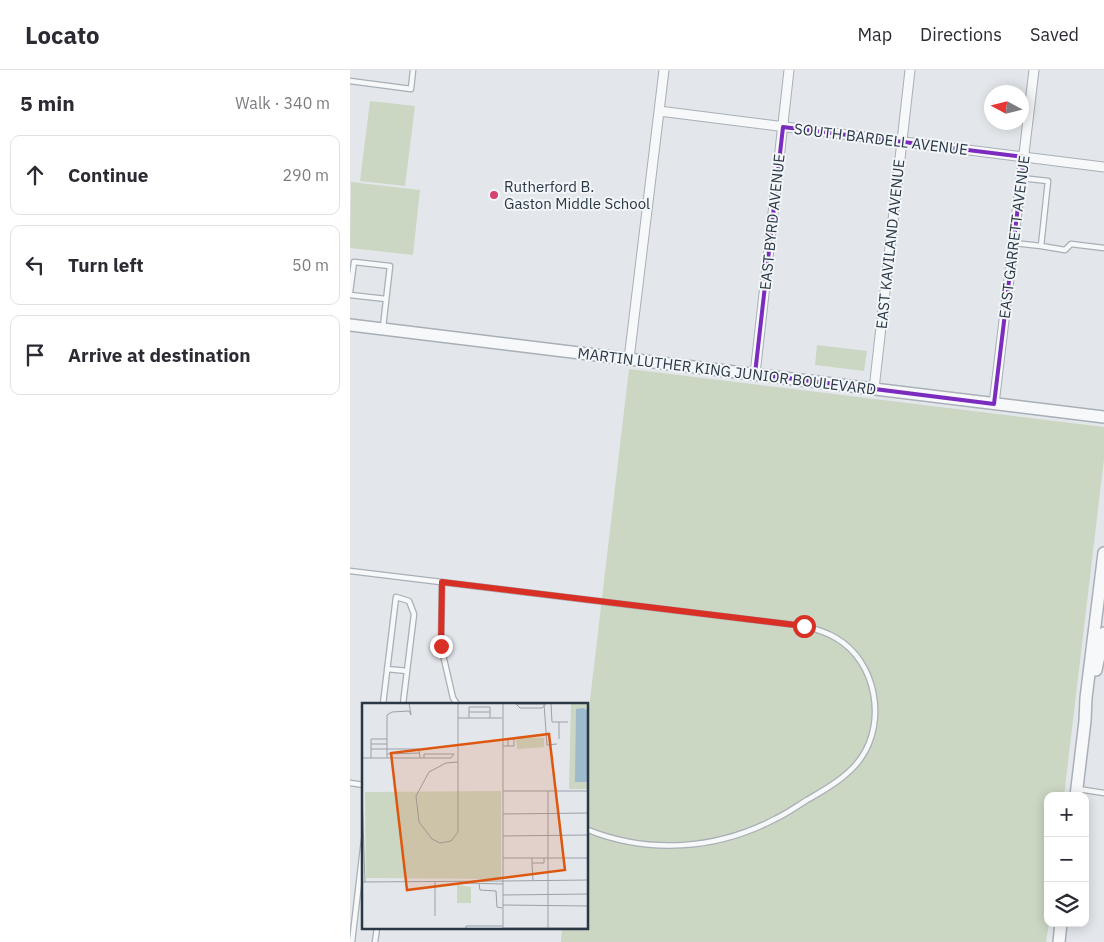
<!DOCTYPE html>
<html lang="en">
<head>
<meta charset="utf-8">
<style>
	body { margin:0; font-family:"IBM Plex Sans",sans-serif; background:#f2f2f3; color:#2b2b33 }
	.controls { position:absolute; right:15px; bottom:15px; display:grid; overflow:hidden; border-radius:10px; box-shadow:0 2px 12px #0003 }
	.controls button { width:45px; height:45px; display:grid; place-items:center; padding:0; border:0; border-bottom:1px solid #e1e1e2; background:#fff; color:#2b2b33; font:25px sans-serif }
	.compass { position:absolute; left:634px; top:15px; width:45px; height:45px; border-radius:50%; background:#fff; box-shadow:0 2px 12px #0003; rotate:277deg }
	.stop { position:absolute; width:15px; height:15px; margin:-11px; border:4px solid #d93025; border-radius:50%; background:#fff }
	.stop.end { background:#d93025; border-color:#fff; box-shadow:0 1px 5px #0008 }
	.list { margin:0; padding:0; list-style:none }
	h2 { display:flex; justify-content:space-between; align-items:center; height:65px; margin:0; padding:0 20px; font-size:21px }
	h2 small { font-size:16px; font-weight:400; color:#7c7c81 }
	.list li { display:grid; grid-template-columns:32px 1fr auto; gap:15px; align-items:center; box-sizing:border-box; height:80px; margin:0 10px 10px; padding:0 10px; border:1px solid #e1e1e2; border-radius:10px }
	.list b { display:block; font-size:19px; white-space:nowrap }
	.list em { font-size:16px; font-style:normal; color:#7c7c81 }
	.icon { flex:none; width:28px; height:28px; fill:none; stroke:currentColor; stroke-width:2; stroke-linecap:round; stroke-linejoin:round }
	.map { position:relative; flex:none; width:754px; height:872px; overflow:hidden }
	header { display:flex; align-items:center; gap:30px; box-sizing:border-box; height:70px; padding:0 25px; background:#fff; border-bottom:1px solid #e1e1e2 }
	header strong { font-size:24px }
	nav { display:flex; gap:28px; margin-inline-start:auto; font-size:18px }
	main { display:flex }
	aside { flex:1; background:#fff }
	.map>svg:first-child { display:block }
</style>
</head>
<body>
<header>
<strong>Locato</strong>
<nav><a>Map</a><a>Directions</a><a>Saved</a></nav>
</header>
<main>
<aside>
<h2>5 min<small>Walk · 340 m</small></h2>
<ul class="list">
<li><svg class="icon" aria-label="ahead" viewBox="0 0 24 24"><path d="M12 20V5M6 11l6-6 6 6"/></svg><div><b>Continue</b></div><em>290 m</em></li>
<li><svg class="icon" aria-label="left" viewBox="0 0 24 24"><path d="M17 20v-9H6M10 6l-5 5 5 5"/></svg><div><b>Turn left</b></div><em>50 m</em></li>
<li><svg class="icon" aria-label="arrive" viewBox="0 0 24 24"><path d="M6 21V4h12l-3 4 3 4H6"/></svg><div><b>Arrive at destination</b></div></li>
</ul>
</aside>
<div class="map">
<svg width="754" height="872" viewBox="0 0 754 872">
	<rect width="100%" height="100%" fill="#e3e7eb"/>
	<!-- green -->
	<path fill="#cbd6c3" d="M20,31L65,36L55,116L10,111Z
		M1,112L70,120L63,185L0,178Z
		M467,275L517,281L514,301L465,295Z
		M279,299L754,357V389L714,726H698L699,853L696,872H211L212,858H238V647Z"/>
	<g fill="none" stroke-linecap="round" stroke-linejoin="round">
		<defs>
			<path id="service" d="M0,11L61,19L63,0
				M663,173L691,176L698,111L671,108
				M691,176L715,180L721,174L754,178
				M0,222L4,192L40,196L33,257
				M0,225L36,229
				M0,501L454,556C466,559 476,562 486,568C526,591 537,651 511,688C499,706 476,719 457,730C447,736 436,744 425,749C366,780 299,784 238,760
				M92,512L91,576L103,628L107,634
				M37,599L57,601
				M33,634L46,527L59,531L64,544L53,634
				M0,713L14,715
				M728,719L754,723
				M2,872L14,770
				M25,872L27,858"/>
			<path id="minor" d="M309,41L754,97
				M279,289L314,0
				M405,304L439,0
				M524,319L560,0
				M644,334L684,0"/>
			<path id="tertiary" d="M0,255L754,347
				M746,600L754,563
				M726,726L735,651L736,628L754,483
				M709,872L711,853"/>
		</defs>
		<!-- service casing -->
		<use href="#service" stroke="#a8afb6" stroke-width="7"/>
		<!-- minor casing -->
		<use href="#minor" stroke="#a8afb6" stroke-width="11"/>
		<!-- tertiary casing -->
		<use href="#tertiary" stroke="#a8afb6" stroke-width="14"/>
		<!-- service -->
		<use href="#service" stroke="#f6f8f9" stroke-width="4.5"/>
		<!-- minor -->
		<use href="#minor" stroke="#f6f8f9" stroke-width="9"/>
		<!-- tertiary -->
		<use href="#tertiary" stroke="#f6f8f9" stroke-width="11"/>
	</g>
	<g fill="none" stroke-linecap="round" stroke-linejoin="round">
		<!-- route -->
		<path stroke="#d93025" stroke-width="6" d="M91,576L92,512L454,556"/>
	</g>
	<!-- marked area -->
	<path fill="none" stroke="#7b2cbf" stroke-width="4" stroke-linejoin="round" d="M433,57L674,87L644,334L405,304Z"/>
	<!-- markers -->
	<circle fill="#d5446f" stroke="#f3f6f9" stroke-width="2" cx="144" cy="125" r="5"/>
	<g text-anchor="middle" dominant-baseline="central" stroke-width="4" stroke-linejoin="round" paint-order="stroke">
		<!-- street labels -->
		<g font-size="15" fill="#2a3745" stroke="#f3f6f9">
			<text transform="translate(531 69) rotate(7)">SOUTH BARDELL AVENUE</text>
			<text transform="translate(422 152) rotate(-84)">EAST BYRD AVENUE</text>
			<text transform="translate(664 167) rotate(-83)">EAST GARRETT AVENUE</text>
			<text transform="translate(540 174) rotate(-84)">EAST KAVILAND AVENUE</text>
			<text transform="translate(377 301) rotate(7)">MARTIN LUTHER KING JUNIOR BOULEVARD</text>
		</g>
		<!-- poi labels -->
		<g font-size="15" fill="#2a3745" stroke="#f3f6f9" text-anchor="start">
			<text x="154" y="116">Rutherford B.<tspan x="154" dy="17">Gaston Middle School</tspan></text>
		</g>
	</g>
	<!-- overview -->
	<g transform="translate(12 633)">
		<rect width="226" height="226" fill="#e3e7eb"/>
		<path d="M209,0H226V86H207ZM154,34L182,35V44L155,46ZM139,88V176L4,175L3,89ZM95,182L109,184V200H95Z" fill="#cbd6c3"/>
		<path d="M221,5L225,7L226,79H213L214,6Z" fill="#9cbbcd"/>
		<path fill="none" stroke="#99a1a9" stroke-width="1" d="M96,0V129L89,138L78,140L70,136L57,119L54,93L67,69L84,60L96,59M141,0V226M189,0L190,19H206M154,1H182L185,42L195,41M154,1L158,5H180L184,1M107,9H128M96,15H140M107,15V4H128V15M197,19V36M9,41H25M141,43H152V36H146V43M9,46H57L58,55M25,51L58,50M0,55H89L92,51H62V55M9,55V36H25M25,55V12L30,9L47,8L49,12L47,0M141,88H227M0,89L3,179M141,111L227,110M141,133L227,132M141,155H227M170,155V160H182V155M170,160L171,178M141,178L227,177M0,179L141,178M73,179V213M101,180L141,181M117,181L118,187L134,188L135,204L140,205M141,192L227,191M141,202L227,203M141,225H227M104,226V223H141M186,226V88"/>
		<path fill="#de570f" fill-opacity="0.15" stroke="#de570f" stroke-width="2.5" d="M187,31L203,167L45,187L29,50Z"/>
		<rect width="226" height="226" fill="none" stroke="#2a3745" stroke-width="2.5"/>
	</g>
</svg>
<div class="controls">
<button>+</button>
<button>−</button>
<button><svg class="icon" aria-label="layers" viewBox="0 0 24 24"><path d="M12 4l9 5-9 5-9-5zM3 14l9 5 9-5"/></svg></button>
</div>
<svg class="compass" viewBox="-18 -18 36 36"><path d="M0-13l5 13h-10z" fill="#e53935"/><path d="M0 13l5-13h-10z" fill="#7c7c81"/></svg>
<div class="stop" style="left:454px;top:556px"></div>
<div class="stop end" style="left:91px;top:576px"></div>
</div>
</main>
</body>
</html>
